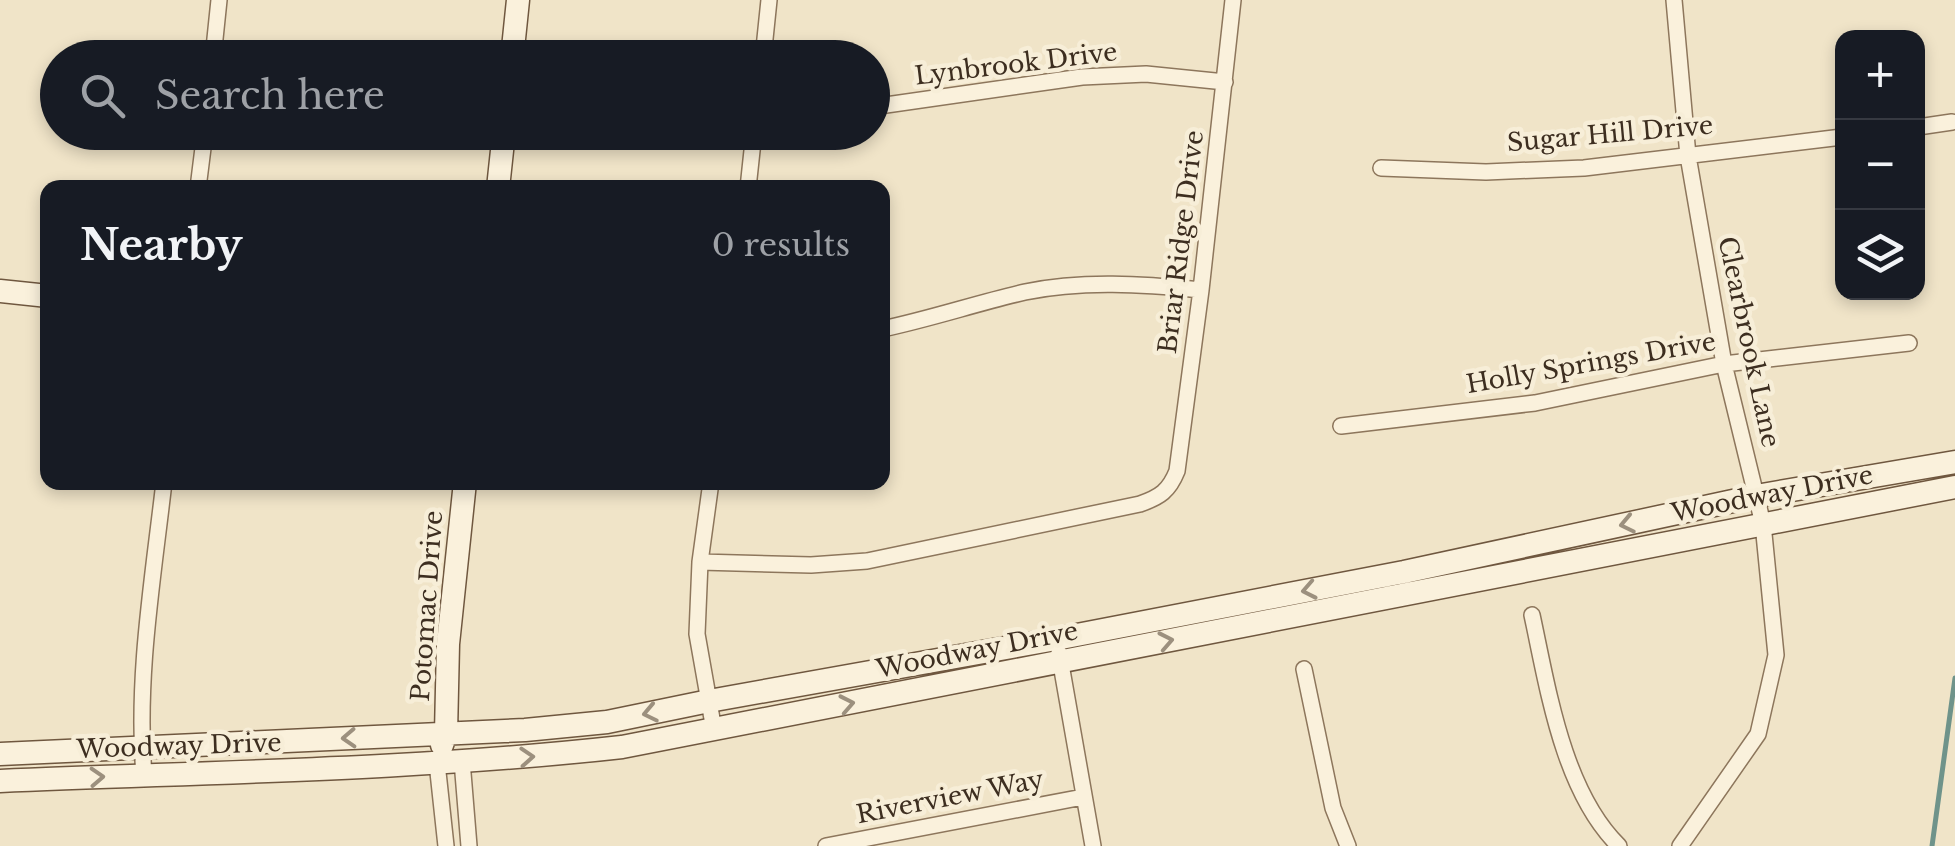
<!DOCTYPE html>
<html lang="en">
<head>
<meta charset="utf-8">
<style>
	body { margin:0; font-family:"Libre Baskerville",serif; background:#242831; color:#f1f3f6 }
	.controls { position:absolute; right:30px; top:30px; display:grid; overflow:hidden; border-radius:20px; box-shadow:0 5px 15px #0003 }
	.controls button { width:90px; height:90px; display:grid; place-items:center; padding:0; border:0; border-bottom:2px solid #363941; background:#171b24; color:#f1f3f6; font:50px sans-serif }
	.list { margin:0; padding:0; list-style:none }
	h2 { display:flex; justify-content:space-between; align-items:center; height:130px; margin:0; padding:0 40px; font-size:42px }
	h2 small { font-size:32px; font-weight:400; color:#9ea1a6 }
	.icon { flex:none; width:55px; height:55px; fill:none; stroke:currentColor; stroke-width:2; stroke-linecap:round; stroke-linejoin:round }
	.map { position:relative; flex:none; width:1955px; height:846px; overflow:hidden }
	.search { position:absolute; background:#171b24; box-shadow:0 5px 15px #0003; left:40px; top:40px; width:850px; height:110px; display:flex; align-items:center; gap:25px; box-sizing:border-box; padding:0 35px; border-radius:55px; color:#9ea1a6; font-size:38px }
	.panel { position:absolute; background:#171b24; box-shadow:0 5px 15px #0003; left:40px; top:180px; width:850px; height:310px; border-radius:20px }
	.map>svg:first-child { display:block }
</style>
</head>
<body>
<div class="map">
<svg width="1955" height="846" viewBox="0 0 1955 846">
	<rect width="100%" height="100%" fill="#f0e4c8"/>
	<g fill="none" stroke-linecap="round" stroke-linejoin="round">
		<!-- stream -->
		<path stroke="#6f938a" stroke-width="5" d="M1932,846L1955,678"/>
		<defs>
			<path id="street" d="M1674,0L1688,156L1724,364L1763,524L1776,655L1758,734L1680,846
				M213,58L219,0
				M763,58L769,0
				M872,107L1082,77L1146,74L1225,82
				M1918,127L1952,122
				M1381,168L1486,172L1584,168L1842,137
				M198,188L205,132
				M748,188L754,132
				M882,329C930,319 977,303 1025,292C1082,280 1143,284 1201,290
				M1341,426L1535,403L1724,364L1909,343
				M711,482L700,562L697,634L714,730
				M700,562L811,565L867,561L1140,504C1160,497 1169,491 1177,471L1201,290L1233,0
				M1532,615C1548,689 1563,791 1619,846
				M1059,653L1093,846
				M1304,669L1333,808L1348,846
				M462,761L469,846
				M437,763L446,846
				M144,775C136,677 153,579 164,482
				M826,846L1083,797"/>
			<path id="secondary" d="M512,58L518,0
				M498,188L504,132
				M0,291L48,296
				M442,745L446,733L448,644L465,482
				M0,754L525,730L607,722L709,701L1056,639L1404,572L1756,496L1955,462
				M0,781C207,772 416,770 622,747L1955,487"/>
		</defs>
		<!-- street casing -->
		<use href="#street" stroke="#8d765c" stroke-width="18"/>
		<!-- secondary casing -->
		<use href="#secondary" stroke="#6f573f" stroke-width="25"/>
		<!-- street -->
		<use href="#street" stroke="#faf1dc" stroke-width="15"/>
		<!-- secondary -->
		<use href="#secondary" stroke="#faf1dc" stroke-width="22"/>
	</g>
	<!-- one-way arrows -->
	<defs><path id="oneway-chevron" d="M-2-3.5L2.5 0L-2 3.5" fill="none" stroke-width="1.6" stroke-linecap="round" stroke-linejoin="round" transform="scale(2.5)"/></defs>
	<g stroke="#9c907e">
		<use href="#oneway-chevron" transform="translate(1627 524) rotate(168)"/>
		<use href="#oneway-chevron" transform="translate(1309 590) rotate(169)"/>
		<use href="#oneway-chevron" transform="translate(1166 641) rotate(-11)"/>
		<use href="#oneway-chevron" transform="translate(847 704) rotate(-11)"/>
		<use href="#oneway-chevron" transform="translate(650 713) rotate(168)"/>
		<use href="#oneway-chevron" transform="translate(349 738) rotate(177)"/>
		<use href="#oneway-chevron" transform="translate(527 757) rotate(-4)"/>
		<use href="#oneway-chevron" transform="translate(97 777) rotate(-3)"/>
	</g>
	<g text-anchor="middle" dominant-baseline="central" stroke-width="9" stroke-linejoin="round" paint-order="stroke">
		<!-- street labels -->
		<g font-size="25" fill="#3d2e20" stroke="#f7eed8">
			<text transform="translate(1016 64) rotate(-7)">Lynbrook Drive</text>
			<text transform="translate(1610 134) rotate(-5)">Sugar Hill Drive</text>
			<text transform="translate(1181 242) rotate(-83)">Briar Ridge Drive</text>
			<text transform="translate(1749 342) rotate(78)">Clearbrook Lane</text>
			<text transform="translate(1591 363) rotate(-10)">Holly Springs Drive</text>
			<text transform="translate(1772 494) rotate(-11)">Woodway Drive</text>
			<text transform="translate(427 606) rotate(-86)">Potomac Drive</text>
			<text transform="translate(977 650) rotate(-11)">Woodway Drive</text>
			<text transform="translate(179 746) rotate(-2)">Woodway Drive</text>
			<text transform="translate(950 797) rotate(-11)">Riverview Way</text>
		</g>
	</g>
</svg>
<div class="controls">
<button>+</button>
<button>−</button>
<button><svg class="icon" aria-label="layers" viewBox="0 0 24 24"><path d="M12 4l9 5-9 5-9-5zM3 14l9 5 9-5"/></svg></button>
</div>
<div class="search"><svg class="icon" aria-label="search" viewBox="0 0 24 24"><circle cx="10" cy="10" r="6"/><path d="M15 15l6 6"/></svg>Search here</div>
<section class="panel">
<h2>Nearby<small>0 results</small></h2>
<ul class="list">
</ul>
</section>
</div>
</body>
</html>
